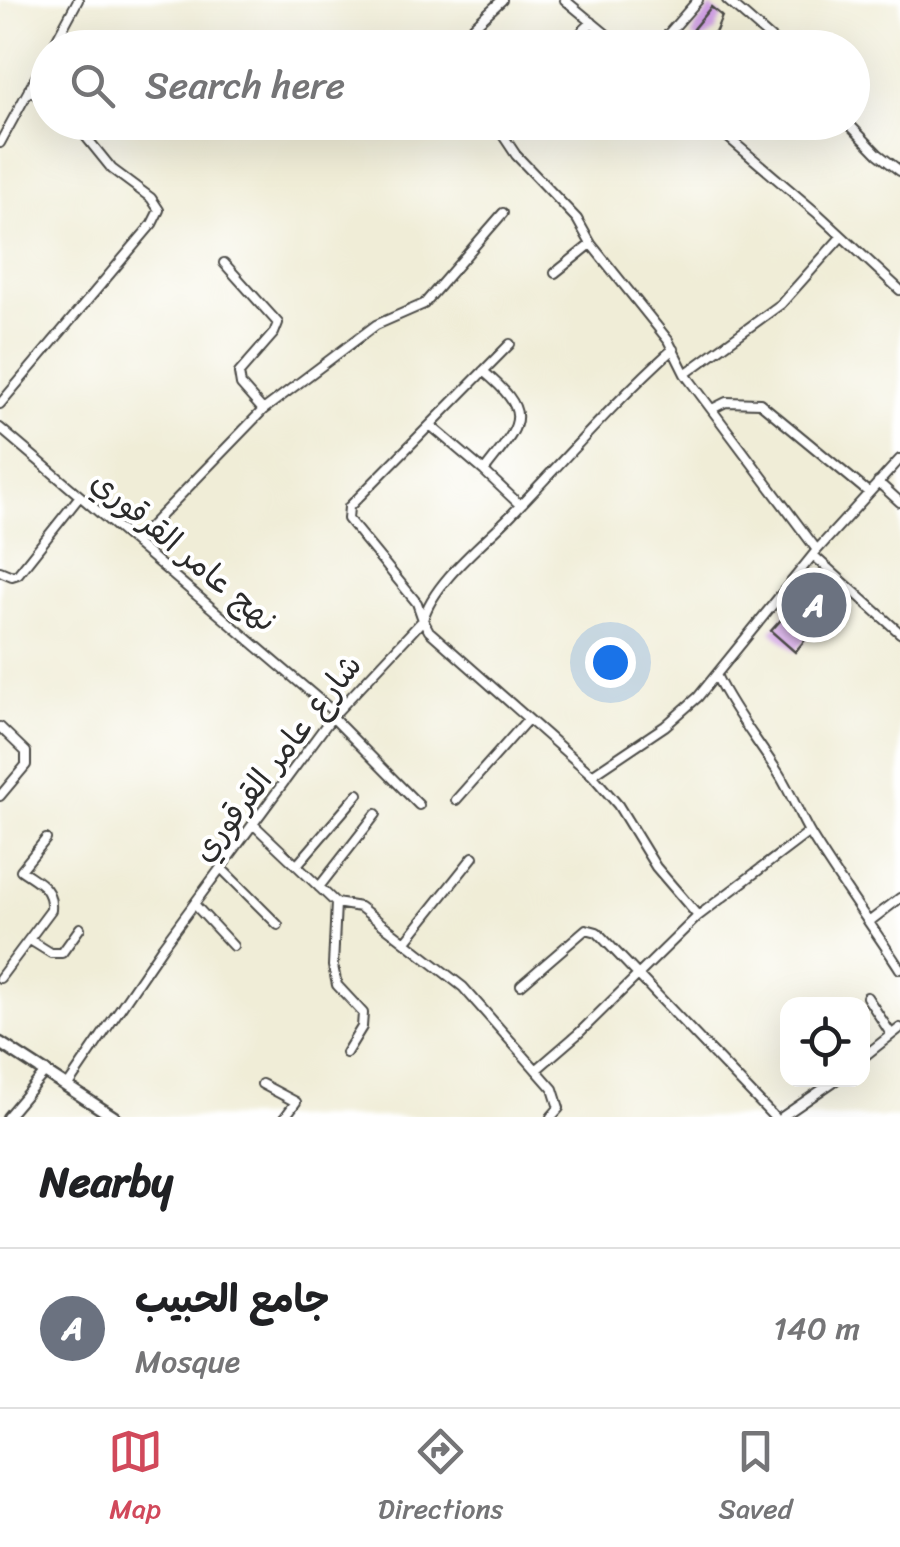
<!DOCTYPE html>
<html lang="en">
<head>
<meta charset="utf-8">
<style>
	body { margin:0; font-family:Sriracha,"Playpen Sans Arabic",sans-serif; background:#f6f6f6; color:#202124 }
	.controls { position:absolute; right:30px; bottom:30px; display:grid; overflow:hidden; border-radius:20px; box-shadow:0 10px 40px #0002 }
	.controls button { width:90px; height:90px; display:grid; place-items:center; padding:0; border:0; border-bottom:2px solid #e0e0e0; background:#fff; color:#202124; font:50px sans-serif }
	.you { position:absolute; left:610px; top:662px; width:35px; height:35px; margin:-25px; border:8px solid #fff; border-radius:50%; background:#1a73e8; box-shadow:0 0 0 15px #1a73e833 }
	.badge { display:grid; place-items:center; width:65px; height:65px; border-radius:50%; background:#d1495b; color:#fff; font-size:32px; font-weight:700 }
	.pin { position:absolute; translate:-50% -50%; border:5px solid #fff; box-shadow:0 2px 10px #0006 }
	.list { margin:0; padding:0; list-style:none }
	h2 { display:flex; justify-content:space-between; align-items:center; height:130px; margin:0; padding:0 40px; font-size:42px }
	h2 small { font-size:32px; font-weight:400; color:#757577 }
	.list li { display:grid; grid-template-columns:65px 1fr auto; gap:30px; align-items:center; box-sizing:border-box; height:160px; padding:0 40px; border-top:2px solid #e0e0e0 }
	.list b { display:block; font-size:38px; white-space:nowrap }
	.list p { margin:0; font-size:32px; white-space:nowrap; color:#757577 }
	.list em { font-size:32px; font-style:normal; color:#757577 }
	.icon { flex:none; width:55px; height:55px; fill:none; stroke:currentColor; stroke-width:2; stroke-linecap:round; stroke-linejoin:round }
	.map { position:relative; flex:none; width:900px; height:1117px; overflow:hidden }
	.search { position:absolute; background:#fff; box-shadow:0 10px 40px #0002; left:30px; right:30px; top:30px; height:110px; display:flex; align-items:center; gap:25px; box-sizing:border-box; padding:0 35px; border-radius:55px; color:#757577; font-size:38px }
	.sheet { height:290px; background:#fff }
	nav { display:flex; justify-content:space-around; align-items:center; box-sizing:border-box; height:140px; border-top:2px solid #e0e0e0; background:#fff; font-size:28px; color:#757577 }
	nav a { display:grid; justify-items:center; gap:5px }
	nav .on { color:#d1495b }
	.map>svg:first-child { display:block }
</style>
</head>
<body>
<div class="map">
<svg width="900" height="1117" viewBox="0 0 900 1117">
	<rect width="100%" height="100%" fill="#fff"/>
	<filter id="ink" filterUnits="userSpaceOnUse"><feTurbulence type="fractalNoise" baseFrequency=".01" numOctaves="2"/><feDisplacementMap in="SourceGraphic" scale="20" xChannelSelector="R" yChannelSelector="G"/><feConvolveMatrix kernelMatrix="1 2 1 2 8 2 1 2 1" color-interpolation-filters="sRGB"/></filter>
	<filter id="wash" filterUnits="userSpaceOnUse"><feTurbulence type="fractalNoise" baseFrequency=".0048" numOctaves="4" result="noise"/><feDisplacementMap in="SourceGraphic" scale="40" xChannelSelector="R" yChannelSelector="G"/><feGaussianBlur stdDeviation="2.25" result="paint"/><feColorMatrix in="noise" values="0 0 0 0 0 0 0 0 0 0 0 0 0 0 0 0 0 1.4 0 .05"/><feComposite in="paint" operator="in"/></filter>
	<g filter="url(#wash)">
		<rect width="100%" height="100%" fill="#f0edd7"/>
		<g id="blocks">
			<!-- building -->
			<path fill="#d0a0e3" d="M711,7L722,16L716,31L700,43L691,36L695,31L693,29Z
				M819,576L835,580L833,587L838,593L844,587L845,592L795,652L771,631L788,612L783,608L788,603L795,605L806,598L809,586Z"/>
		</g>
	</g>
	<g filter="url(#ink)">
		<use href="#blocks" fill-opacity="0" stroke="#494845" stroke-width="2.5"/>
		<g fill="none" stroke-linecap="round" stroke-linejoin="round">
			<defs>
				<path id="minor" d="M565,0L623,48
					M727,0L782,48
					M461,38L502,0
					M52,48L78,0
					M565,48L592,22
					M656,48L698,0
					M29,89L48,104
					M494,122L516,155L577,219L591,244L668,340L685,374L817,550
					M710,122L818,214L900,290
					M847,122L878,154L900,171
					M0,143L48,55
					M224,263L278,323L274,333L239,373L241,385L263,410
					M555,273L591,244
					M673,349C616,400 565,459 511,515C484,543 433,582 423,620L429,631L592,775L665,726L698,697L817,550L900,459
					M483,371C537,416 519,425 484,471L520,505
					M685,374L781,304L841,237
					M0,404L152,224L159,210L151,198L112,169L74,122
					M712,409L726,402L760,403L868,492
					M430,425L484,471
					M0,428L335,713
					M878,482L900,502
					M136,541L263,410L376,325L424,304L503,213
					M813,555L900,633
					M0,571L12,576L18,574L80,496
					M717,677C734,712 758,741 779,774C791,793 799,815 811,835C839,881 871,924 900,969
					M332,717L419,805
					M0,727L26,752V765L0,796
					M592,775L618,805L656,867L698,916
					M456,800L528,719
					M253,824L336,903L360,907L463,987L553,1089L559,1108L551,1117
					M297,865L358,794
					M222,869L278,925
					M319,887L376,814
					M336,903L333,966L337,985L363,1013L362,1027L346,1053
					M195,905L233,946
					M870,921L900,898
					M30,940L51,953H62L80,928
					M406,941L473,857
					M0,978L51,910C53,887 38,882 21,870L46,839
					M521,985L586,929L597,932L774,1117
					M867,997L891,1034
					M862,1058L900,1028
					M536,1070L579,1033L698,916L809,832
					M262,1084L296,1102L285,1117
					M68,1085L163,946L332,717L423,620L417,603L348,519L349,507L510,344
					M7,1117L46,1071
					M782,1117L836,1080"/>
				<path id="tertiary" d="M0,1043L114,1117"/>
			</defs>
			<!-- minor casing -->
			<use href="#minor" stroke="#494845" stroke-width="12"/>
			<!-- tertiary casing -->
			<use href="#tertiary" stroke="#494845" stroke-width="15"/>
			<!-- minor -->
			<use href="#minor" stroke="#fff" stroke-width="8"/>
			<!-- tertiary -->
			<use href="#tertiary" stroke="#fff" stroke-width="10"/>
		</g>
	</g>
	<g text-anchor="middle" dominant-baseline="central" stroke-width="8" stroke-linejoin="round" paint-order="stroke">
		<!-- street labels -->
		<g font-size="32" fill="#2b2b2b" stroke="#fff">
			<text transform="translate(184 551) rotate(40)">نهج عامر القرقوري</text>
			<text transform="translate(277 758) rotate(-52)">شارع عامر القرقوري</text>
		</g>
	</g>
</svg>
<div class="controls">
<button><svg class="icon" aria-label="locate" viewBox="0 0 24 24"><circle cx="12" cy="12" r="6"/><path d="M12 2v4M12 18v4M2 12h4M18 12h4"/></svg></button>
</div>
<div class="you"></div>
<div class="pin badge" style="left:814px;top:605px;background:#6b7280">A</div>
<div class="search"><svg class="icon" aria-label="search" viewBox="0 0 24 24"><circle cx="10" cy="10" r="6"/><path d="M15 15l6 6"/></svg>Search here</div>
</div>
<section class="sheet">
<h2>Nearby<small></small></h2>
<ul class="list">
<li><span class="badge" style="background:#6b7280">A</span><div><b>جامع الحبيب</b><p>Mosque</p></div><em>140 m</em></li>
</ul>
</section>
<nav>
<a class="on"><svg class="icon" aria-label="map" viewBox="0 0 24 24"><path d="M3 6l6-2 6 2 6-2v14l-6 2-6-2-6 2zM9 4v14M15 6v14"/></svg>Map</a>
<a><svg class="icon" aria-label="directions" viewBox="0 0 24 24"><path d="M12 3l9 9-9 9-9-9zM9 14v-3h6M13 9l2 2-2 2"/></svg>Directions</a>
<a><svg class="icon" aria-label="saved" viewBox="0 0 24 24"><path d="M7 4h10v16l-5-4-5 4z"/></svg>Saved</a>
</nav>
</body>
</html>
